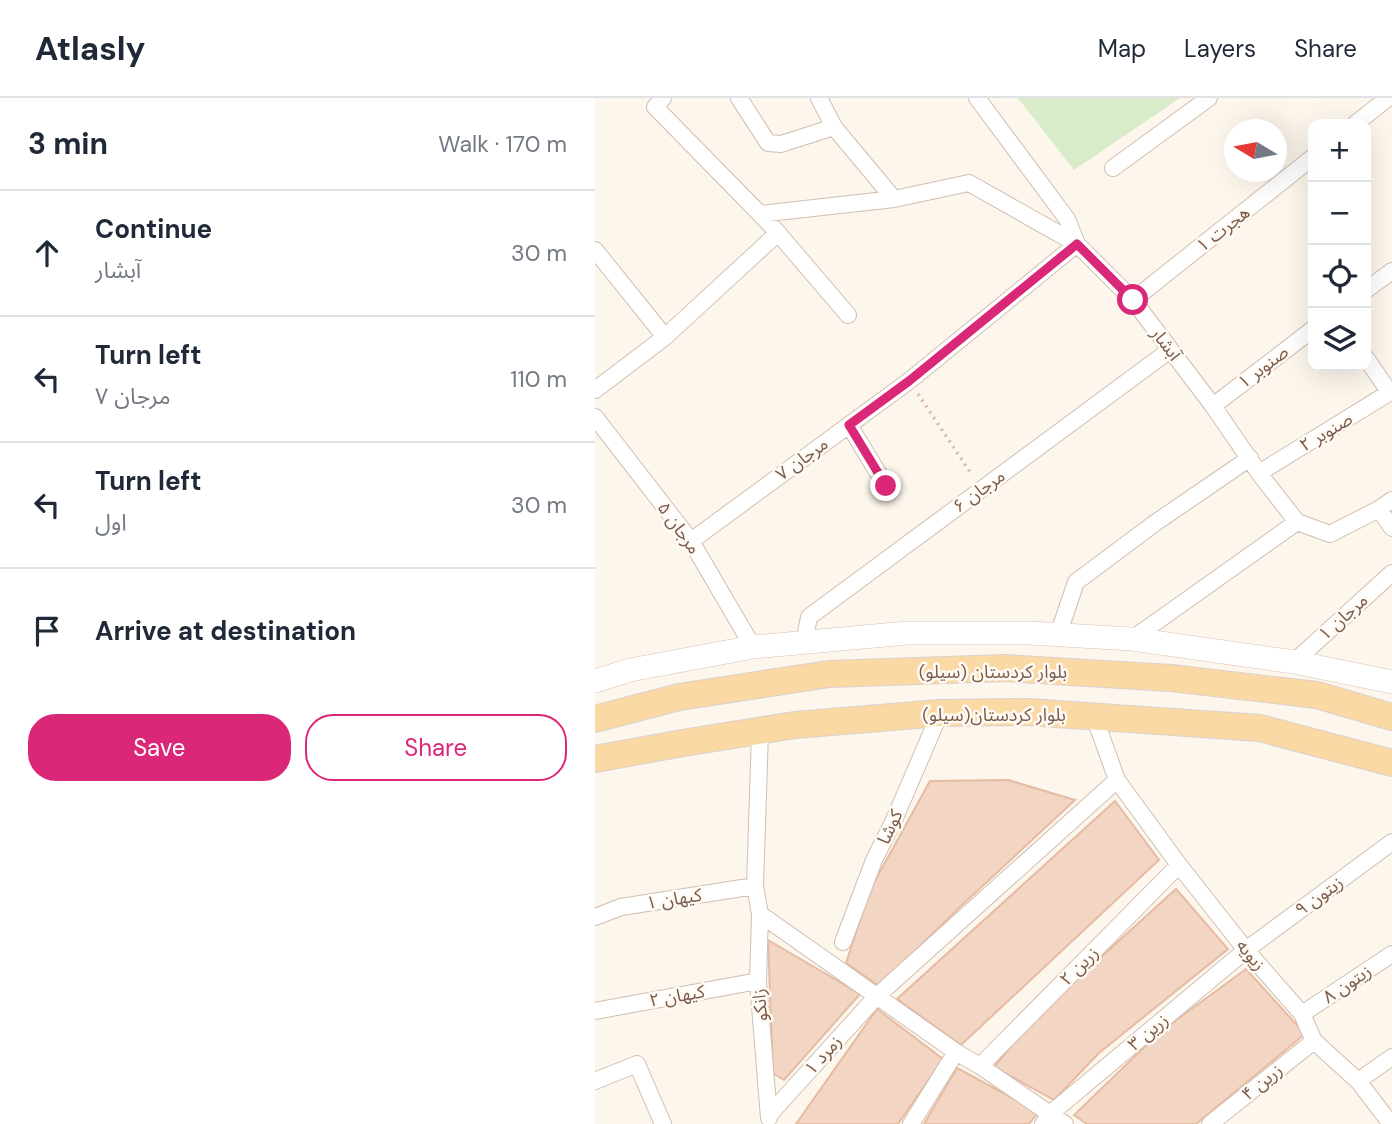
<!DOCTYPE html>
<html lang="en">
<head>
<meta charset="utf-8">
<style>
	body { margin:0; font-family:"DM Sans","Noto Sans Arabic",sans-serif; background:#f2f2f3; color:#1f2937 }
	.controls { position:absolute; right:21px; top:21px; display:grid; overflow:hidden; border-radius:14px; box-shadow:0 7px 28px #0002 }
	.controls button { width:63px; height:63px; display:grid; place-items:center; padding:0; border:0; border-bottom:2px solid #e0e1e3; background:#fff; color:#1f2937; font:35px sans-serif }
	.compass { position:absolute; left:629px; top:21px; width:63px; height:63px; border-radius:50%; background:#fff; box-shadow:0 7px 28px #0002; rotate:280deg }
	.stop { position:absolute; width:21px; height:21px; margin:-16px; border:5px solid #db2777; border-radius:50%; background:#fff }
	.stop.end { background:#db2777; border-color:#fff; box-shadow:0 2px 7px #0008 }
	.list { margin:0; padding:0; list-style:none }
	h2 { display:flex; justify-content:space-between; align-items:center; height:91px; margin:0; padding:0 28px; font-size:30px }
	h2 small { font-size:23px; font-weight:400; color:#747a83 }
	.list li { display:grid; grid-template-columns:46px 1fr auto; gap:21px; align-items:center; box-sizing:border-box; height:126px; padding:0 28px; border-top:2px solid #e0e1e3 }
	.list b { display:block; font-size:26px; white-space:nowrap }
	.list p { margin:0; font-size:23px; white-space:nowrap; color:#747a83 }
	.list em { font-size:23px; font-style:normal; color:#747a83 }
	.actions { display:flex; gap:14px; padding:21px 28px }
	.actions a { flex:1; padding:16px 0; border:2px solid #db2777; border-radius:28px; text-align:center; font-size:24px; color:#db2777 }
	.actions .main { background:#db2777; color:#fff }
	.icon { flex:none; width:38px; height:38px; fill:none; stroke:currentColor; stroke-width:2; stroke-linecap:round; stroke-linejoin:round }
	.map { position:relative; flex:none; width:797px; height:1026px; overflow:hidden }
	header { display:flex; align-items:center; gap:42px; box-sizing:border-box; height:98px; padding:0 35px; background:#fff; border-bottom:2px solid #e0e1e3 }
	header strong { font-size:33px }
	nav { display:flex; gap:38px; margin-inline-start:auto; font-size:24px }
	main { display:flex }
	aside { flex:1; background:#fff }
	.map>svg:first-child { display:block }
</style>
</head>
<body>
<header>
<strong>Atlasly</strong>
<nav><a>Map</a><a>Layers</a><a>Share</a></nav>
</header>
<main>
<aside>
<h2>3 min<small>Walk · 170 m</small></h2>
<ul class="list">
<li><svg class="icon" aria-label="ahead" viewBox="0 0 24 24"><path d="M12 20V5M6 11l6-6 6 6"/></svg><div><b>Continue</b><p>آبشار</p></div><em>30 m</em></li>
<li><svg class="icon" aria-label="left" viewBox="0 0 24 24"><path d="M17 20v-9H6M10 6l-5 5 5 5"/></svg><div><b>Turn left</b><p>مرجان ۷</p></div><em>110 m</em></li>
<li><svg class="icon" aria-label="left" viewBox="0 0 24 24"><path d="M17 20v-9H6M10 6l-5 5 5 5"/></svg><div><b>Turn left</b><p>اول</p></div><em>30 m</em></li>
<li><svg class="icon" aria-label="arrive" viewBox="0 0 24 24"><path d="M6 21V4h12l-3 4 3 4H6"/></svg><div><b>Arrive at destination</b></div></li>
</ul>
<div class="actions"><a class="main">Save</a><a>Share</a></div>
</aside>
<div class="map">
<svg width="797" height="1026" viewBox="0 0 797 1026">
	<rect width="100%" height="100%" fill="#fdf6ec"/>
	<!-- grass -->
	<path fill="#d8ecc9" d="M423,0H585L479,72Z"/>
	<!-- building -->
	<path fill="#f3d5c3" stroke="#e6bba3" stroke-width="2" d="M413,682L480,702L365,809L284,888L251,865L275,792L335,683Z
		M520,703L564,762L366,947L302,901Z
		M581,791L633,851L504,955L459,1002L399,969L442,917Z
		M173,842L265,896L189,982L178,975Z
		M651,871L710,936L601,1026H492L479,1017L565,934Z
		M282,911L348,961L303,1026H201Z
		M362,970L443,1014L434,1026H329Z"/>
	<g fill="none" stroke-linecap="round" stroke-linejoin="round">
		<defs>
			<path id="street" d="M68,0L60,9L165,116
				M144,0L173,45L186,46L239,29
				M224,0L239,29L299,101
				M382,0L472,121L482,146L538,202L618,308L664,375L702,424L735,436L784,411L797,402
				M760,26L793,0
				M518,70L614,0
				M183,135L253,217
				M0,152L70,239
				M771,192L797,173
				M538,202L718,59
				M771,260L795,295
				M0,292L70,239L183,135L165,116L299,101L374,85L482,146L314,283L96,443
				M618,308L718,231
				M0,319L96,443L158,549
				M254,327L291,388
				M664,375L797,293
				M784,411L797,430
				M463,537L481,484L560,425L655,360
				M537,541L702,424
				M209,545L214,519L575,252
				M699,564L797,475
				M499,618L522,682L584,767L651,852L707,916L719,943L763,983L796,1026
				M165,634L160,788L165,816L163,883L174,1020
				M165,816L361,954L385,968L470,1026
				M0,819L26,809L160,788
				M248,844L279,762L299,722L345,615
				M0,913L163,883
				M707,916L797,856
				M385,968L584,767
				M0,983L42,966L68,1026
				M763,983L797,959
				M174,1017L282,898L522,682
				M316,1026L361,954
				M448,1026L455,1016L651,852L797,744
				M615,1026L719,943"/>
			<path id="secondary" d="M0,583L35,572L158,549L312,535H434L537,541L699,564L797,584"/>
			<path id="primary" d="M0,621L84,599L234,576L410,570L576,580L722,597L797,619
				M0,661L88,645L200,627L345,615L433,614L665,630L797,665"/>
		</defs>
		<!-- street casing -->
		<use href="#street" stroke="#d1beb0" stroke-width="18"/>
		<!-- secondary casing -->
		<use href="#secondary" stroke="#d6c0b0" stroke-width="24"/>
		<!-- primary casing -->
		<use href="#primary" stroke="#dad1cd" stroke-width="28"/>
		<!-- path -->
		<path stroke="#d9b8a5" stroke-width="3.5" stroke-dasharray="2 5" stroke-linecap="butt" d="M323,296L377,377"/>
		<!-- street -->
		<use href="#street" stroke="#fff" stroke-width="16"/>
		<!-- secondary -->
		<use href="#secondary" stroke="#fff" stroke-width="23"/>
		<!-- primary -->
		<use href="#primary" stroke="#fbd9a5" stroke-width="26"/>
	</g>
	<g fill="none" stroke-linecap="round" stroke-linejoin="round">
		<!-- route -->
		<path stroke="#db2777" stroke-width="9" d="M291,388L254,327L314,283L482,146L538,202"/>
	</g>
	<g text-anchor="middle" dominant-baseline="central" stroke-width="5" stroke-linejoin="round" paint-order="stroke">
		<!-- street labels -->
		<g font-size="18" fill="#7a5c4d" stroke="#fffaf3">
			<text transform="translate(628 131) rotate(-38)">هجرت ۱</text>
			<text transform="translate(571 246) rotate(53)">آبشار</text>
			<text transform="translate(668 269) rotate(-37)">صنوبر ۱</text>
			<text transform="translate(731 334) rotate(-31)">صنوبر ۲</text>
			<text transform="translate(207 361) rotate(-36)">مرجان ۷</text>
			<text transform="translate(384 393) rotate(-36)">مرجان ۶</text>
			<text transform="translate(84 430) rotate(54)">مرجان ۵</text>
			<text transform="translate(748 519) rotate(-42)">مرجان ۱</text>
			<text x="398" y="574">بلوار کردستان (سیلو)</text>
			<text x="399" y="617">بلوار کردستان(سیلو)</text>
			<text transform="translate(295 729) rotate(-65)">کوشا</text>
			<text transform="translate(724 798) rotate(-36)">زیتون ۹</text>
			<text transform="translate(79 801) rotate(-9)">کیهان ۱</text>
			<text transform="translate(656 857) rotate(50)">زیویه</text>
			<text transform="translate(484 868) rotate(-45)">زرین ۲</text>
			<text transform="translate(752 886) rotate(-34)">زیتون ۸</text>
			<text transform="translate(82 898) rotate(-10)">کیهان ۲</text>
			<text transform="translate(165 907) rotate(-94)">زانکو</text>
			<text transform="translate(553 934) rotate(-40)">زرین ۳</text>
			<text transform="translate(228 957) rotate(-48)">زمرد ۱</text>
			<text transform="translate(667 984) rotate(-39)">زرین ۴</text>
		</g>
	</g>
</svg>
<div class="controls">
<button>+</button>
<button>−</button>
<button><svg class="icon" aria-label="locate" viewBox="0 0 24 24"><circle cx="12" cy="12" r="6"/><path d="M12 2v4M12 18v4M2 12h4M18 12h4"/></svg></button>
<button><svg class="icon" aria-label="layers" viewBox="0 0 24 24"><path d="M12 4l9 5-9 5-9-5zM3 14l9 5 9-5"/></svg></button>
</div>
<svg class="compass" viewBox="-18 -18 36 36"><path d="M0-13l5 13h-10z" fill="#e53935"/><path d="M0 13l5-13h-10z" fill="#747a83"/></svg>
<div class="stop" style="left:538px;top:202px"></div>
<div class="stop end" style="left:291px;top:388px"></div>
</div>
</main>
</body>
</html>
